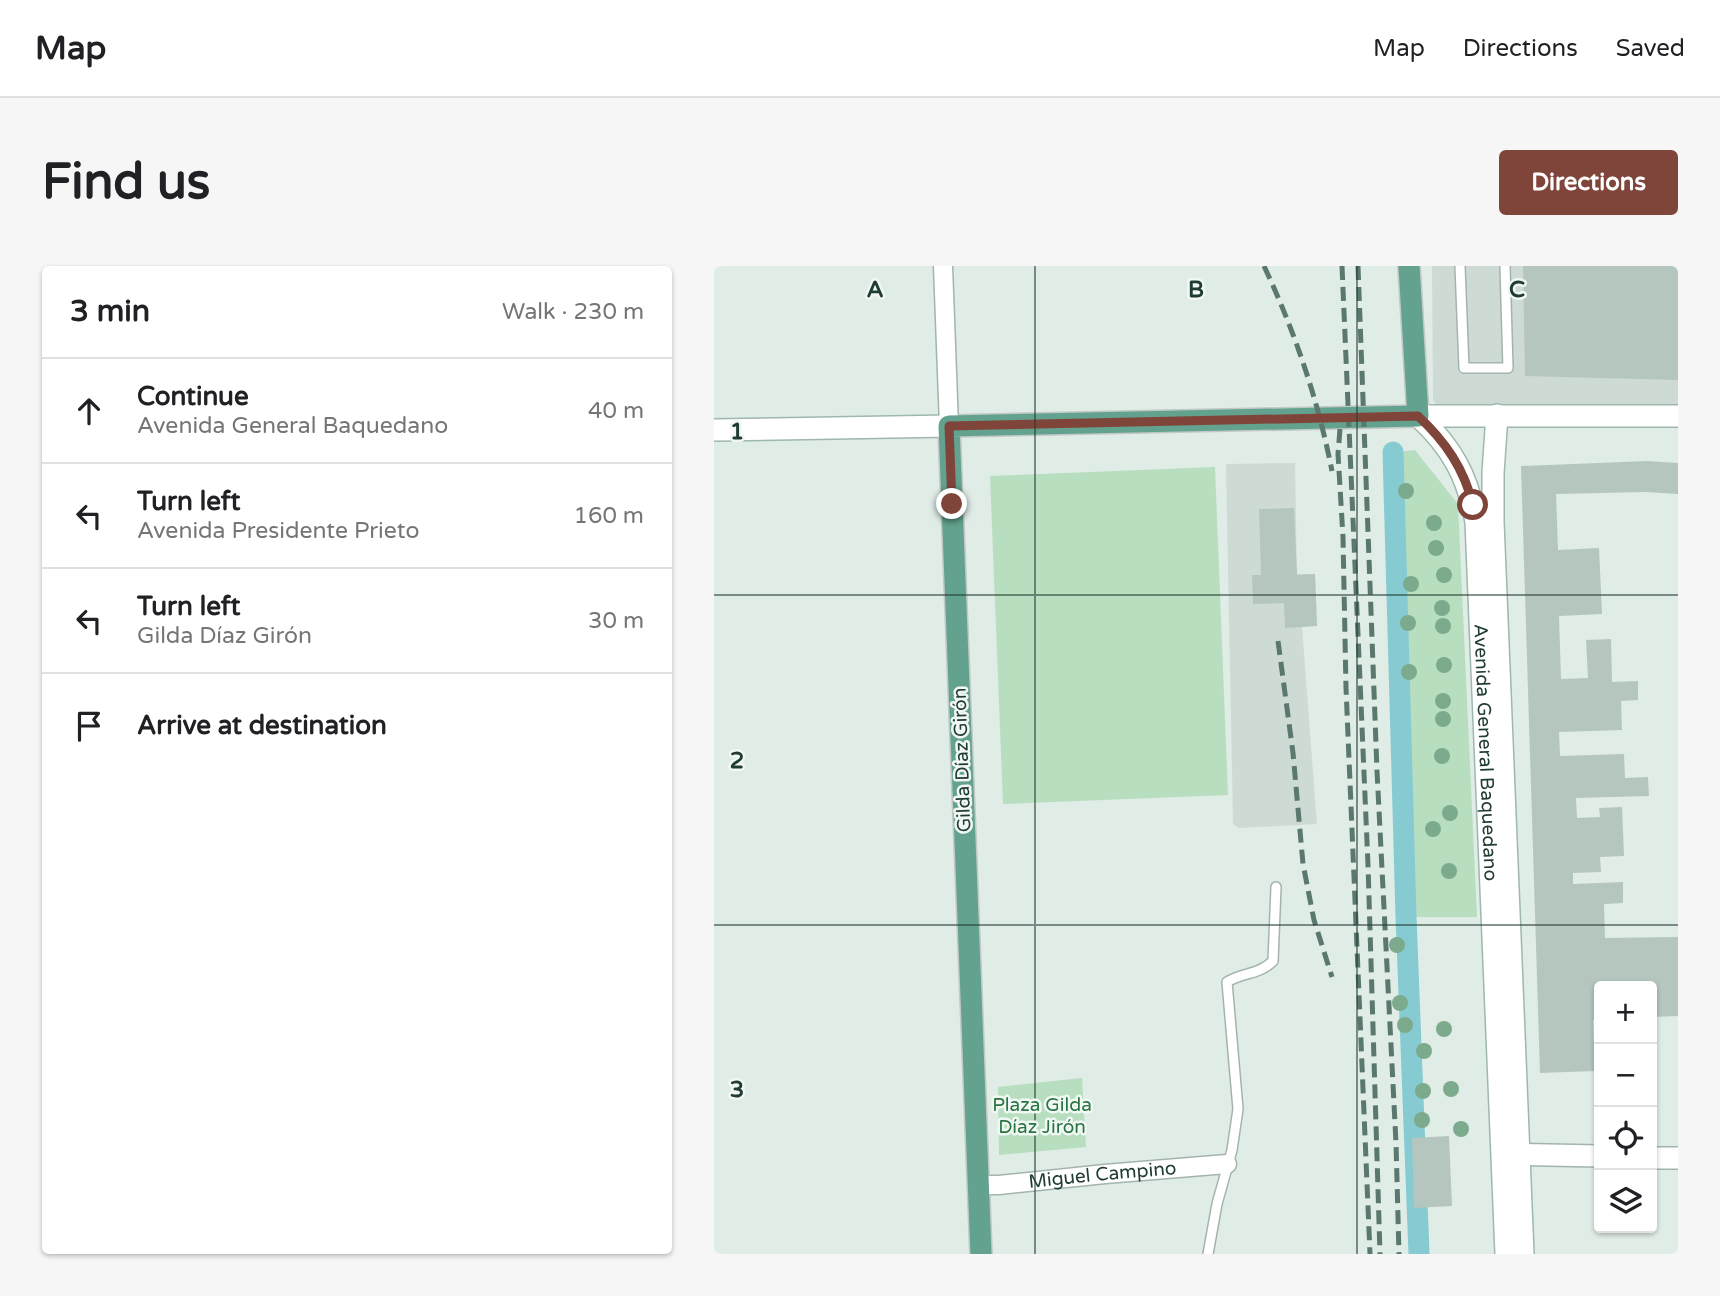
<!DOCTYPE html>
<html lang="en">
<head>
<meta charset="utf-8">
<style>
	body { margin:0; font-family:"Varela Round",sans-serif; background:#f6f6f6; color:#202124 }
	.controls { position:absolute; right:21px; bottom:21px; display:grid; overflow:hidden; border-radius:7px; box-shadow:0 2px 5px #0004 }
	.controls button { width:63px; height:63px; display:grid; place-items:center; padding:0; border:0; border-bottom:2px solid #e0e0e0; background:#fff; color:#202124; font:35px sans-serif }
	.stop { position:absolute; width:21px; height:21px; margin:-16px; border:5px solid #80453a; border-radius:50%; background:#fff }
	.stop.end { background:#80453a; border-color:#fff; box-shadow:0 2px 7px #0008 }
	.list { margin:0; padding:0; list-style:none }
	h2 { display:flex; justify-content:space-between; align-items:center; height:91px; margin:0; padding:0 28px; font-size:30px }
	h2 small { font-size:23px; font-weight:400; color:#757577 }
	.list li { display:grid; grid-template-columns:46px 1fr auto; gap:21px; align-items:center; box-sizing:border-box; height:105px; padding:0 28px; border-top:2px solid #e0e0e0 }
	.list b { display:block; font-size:26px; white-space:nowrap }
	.list p { margin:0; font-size:23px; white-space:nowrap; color:#757577 }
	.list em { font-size:23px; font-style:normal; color:#757577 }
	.icon { flex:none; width:38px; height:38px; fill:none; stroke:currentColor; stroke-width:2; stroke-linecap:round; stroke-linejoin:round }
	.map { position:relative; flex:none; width:964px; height:988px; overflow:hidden; border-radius:7px }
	header { display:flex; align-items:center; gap:42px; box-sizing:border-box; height:98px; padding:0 35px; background:#fff; border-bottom:2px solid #e0e0e0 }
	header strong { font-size:33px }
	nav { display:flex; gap:38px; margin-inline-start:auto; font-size:24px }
	.intro { display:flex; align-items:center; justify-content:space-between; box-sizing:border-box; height:168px; padding:0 42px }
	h1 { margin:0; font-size:49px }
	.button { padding:18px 32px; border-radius:7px; background:#80453a; color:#fff; font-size:24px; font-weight:700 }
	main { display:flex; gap:42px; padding:0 42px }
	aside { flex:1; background:#fff; border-radius:7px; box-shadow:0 2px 5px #0004 }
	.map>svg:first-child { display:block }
</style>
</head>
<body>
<header>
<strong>Map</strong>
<nav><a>Map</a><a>Directions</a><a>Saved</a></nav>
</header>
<div class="intro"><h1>Find us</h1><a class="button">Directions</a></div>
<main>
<aside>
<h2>3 min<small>Walk · 230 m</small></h2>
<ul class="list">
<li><svg class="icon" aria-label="ahead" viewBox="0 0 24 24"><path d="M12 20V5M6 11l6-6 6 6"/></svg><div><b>Continue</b><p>Avenida General Baquedano</p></div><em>40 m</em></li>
<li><svg class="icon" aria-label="left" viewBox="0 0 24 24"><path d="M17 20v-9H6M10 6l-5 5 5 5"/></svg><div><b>Turn left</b><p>Avenida Presidente Prieto</p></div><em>160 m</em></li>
<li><svg class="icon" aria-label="left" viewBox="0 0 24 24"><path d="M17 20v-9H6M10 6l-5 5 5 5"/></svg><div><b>Turn left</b><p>Gilda Díaz Girón</p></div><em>30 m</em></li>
<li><svg class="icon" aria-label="arrive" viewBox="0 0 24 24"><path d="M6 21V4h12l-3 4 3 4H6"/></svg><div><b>Arrive at destination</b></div></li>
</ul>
</aside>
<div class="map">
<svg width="964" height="988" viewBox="0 0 964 988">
	<rect width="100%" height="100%" fill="#e0ece6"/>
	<!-- built -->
	<path fill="#cedbd5" d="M718,0H964V143L727,145L719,134Z
		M581,197L583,308H601L603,360L588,361L603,558L525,562L519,558L512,198Z"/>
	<!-- green -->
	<path fill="#b8dec0" d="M701,184L744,238L763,651H697L683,186Z
		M501,201L514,529L289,538L276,210Z
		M368,812L372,881L285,889L284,821Z"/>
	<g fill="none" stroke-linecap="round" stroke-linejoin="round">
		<!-- canal -->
		<path stroke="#86cbd2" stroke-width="21" d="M679,186L692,650L705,988"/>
	</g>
	<!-- building -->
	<path fill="#b5c6bf" d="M809,0H964V114L811,110Z
		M933,195L964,197V228L931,226L842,228L844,284L885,282L888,348L845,350L847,413L874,412L872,374L897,373L898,416L924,415V434L907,435L908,464L845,466L846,490L910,488L911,512L934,511L935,530L862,532L863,552L886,551L885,542L908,541L910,590L886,591L887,606L859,607V618L909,616V637L890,638L891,672L964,671V750L938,751V720H885V753L879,754L881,805L826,807L807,200Z
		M580,242L583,309L601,308L603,360L571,362L570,337L539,338L538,309H547L545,243Z
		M735,870L738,940L700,942L698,872Z"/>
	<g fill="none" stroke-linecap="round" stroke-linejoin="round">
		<defs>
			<path id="service" d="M746,0L750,102H794L791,0
				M494,988L503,938L518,884L524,843L513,716C529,706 545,709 559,695L562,621"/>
			<g id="minor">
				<path d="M229,0L235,160"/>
				<path id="s1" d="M265,919H285L391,908L513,898"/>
			</g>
			<path id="tertiary" d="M789,888L885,890
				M938,892H964"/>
			<g id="secondary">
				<path d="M783,149L779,207V256L809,988"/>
				<path id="s2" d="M704,150C738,181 754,211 762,256L792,988"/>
				<path d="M704,150H964"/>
				<path d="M0,164L235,160"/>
			</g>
			<path id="primary" d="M267,988L235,160L704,150L695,0"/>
		</defs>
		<!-- service casing -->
		<use href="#service" stroke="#a3b4ad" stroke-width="12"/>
		<!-- minor casing -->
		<use href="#minor" stroke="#a3b4ad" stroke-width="21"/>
		<!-- tertiary casing -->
		<use href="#tertiary" stroke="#a3b4ad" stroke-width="24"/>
		<!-- secondary casing -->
		<use href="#secondary" stroke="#9eb8ad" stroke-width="24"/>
		<!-- primary casing -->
		<use href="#primary" stroke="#c1c8c6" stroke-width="24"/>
		<!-- service -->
		<use href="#service" stroke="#fff" stroke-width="9"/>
		<!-- minor -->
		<use href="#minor" stroke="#fff" stroke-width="18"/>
		<!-- tertiary -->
		<use href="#tertiary" stroke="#fff" stroke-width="21"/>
		<!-- secondary -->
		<use href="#secondary" stroke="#fff" stroke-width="21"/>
		<!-- primary -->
		<use href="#primary" stroke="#63a28e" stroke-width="21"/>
		<!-- rail -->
		<path stroke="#5b786e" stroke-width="5" stroke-dasharray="14 7" stroke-linecap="butt" d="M550,0C581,66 604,134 618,205
			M628,0L654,599L666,988
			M644,0L663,505L682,877L685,988
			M626,163L624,188L629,271L632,422L656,988
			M564,375L579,487L589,598L600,654L618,711"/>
	</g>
	<!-- trees -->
	<g fill="#7caa8c">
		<circle cx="692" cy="225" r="8"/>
		<circle cx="720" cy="257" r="8"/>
		<circle cx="722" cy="282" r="8"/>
		<circle cx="730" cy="309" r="8"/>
		<circle cx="697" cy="318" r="8"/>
		<circle cx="728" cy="342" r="8"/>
		<circle cx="694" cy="357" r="8"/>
		<circle cx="729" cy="360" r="8"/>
		<circle cx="730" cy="399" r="8"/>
		<circle cx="695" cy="406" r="8"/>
		<circle cx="729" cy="435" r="8"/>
		<circle cx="729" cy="453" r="8"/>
		<circle cx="728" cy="490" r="8"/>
		<circle cx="736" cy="547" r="8"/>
		<circle cx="719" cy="563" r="8"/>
		<circle cx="735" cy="605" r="8"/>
		<circle cx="683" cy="679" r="8"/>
		<circle cx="686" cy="737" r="8"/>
		<circle cx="691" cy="759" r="8"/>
		<circle cx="730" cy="763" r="8"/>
		<circle cx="710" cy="785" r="8"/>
		<circle cx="737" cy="823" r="8"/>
		<circle cx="709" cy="825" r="8"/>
		<circle cx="708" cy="854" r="8"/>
		<circle cx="747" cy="863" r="8"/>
	</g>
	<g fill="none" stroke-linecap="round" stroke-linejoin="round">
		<!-- route -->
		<path stroke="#80453a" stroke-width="9" d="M238,238L235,160L704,150C732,176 750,203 759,239"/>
	</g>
	<!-- grid -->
	<path fill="none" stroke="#203c33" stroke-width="2" stroke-opacity="0.55" d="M321,0V988M643,0V988M0,329H964M0,659H964"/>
	<g text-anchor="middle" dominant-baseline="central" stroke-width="5" stroke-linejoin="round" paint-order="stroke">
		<!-- street labels -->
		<g font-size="19" fill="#203c33" stroke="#f1f8f4">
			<text stroke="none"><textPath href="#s2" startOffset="354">Avenida General Baquedano</textPath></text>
			<text transform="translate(248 494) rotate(-92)">Gilda Díaz Girón</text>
			<text stroke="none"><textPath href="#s1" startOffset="124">Miguel Campino</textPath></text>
		</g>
		<!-- park labels -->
		<g font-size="19" fill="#2a7442" stroke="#f1f8f4">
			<text x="328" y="839">Plaza Gilda<tspan x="328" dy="22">Díaz Jirón</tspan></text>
		</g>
	</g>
	<g font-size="23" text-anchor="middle" font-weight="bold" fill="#203c33" stroke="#f1f8f4" stroke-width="5" stroke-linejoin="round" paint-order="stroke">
		<text x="161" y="31">A</text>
		<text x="482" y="31">B</text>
		<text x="803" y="31">C</text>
		<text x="23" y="173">1</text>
		<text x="23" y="502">2</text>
		<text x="23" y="831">3</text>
	</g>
</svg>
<div class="controls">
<button>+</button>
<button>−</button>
<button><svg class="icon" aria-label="locate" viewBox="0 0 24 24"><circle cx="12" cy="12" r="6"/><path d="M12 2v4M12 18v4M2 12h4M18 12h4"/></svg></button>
<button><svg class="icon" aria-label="layers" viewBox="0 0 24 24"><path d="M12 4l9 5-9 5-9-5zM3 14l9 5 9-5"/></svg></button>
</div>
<div class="stop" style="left:759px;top:239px"></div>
<div class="stop end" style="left:238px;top:238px"></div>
</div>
</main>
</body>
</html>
